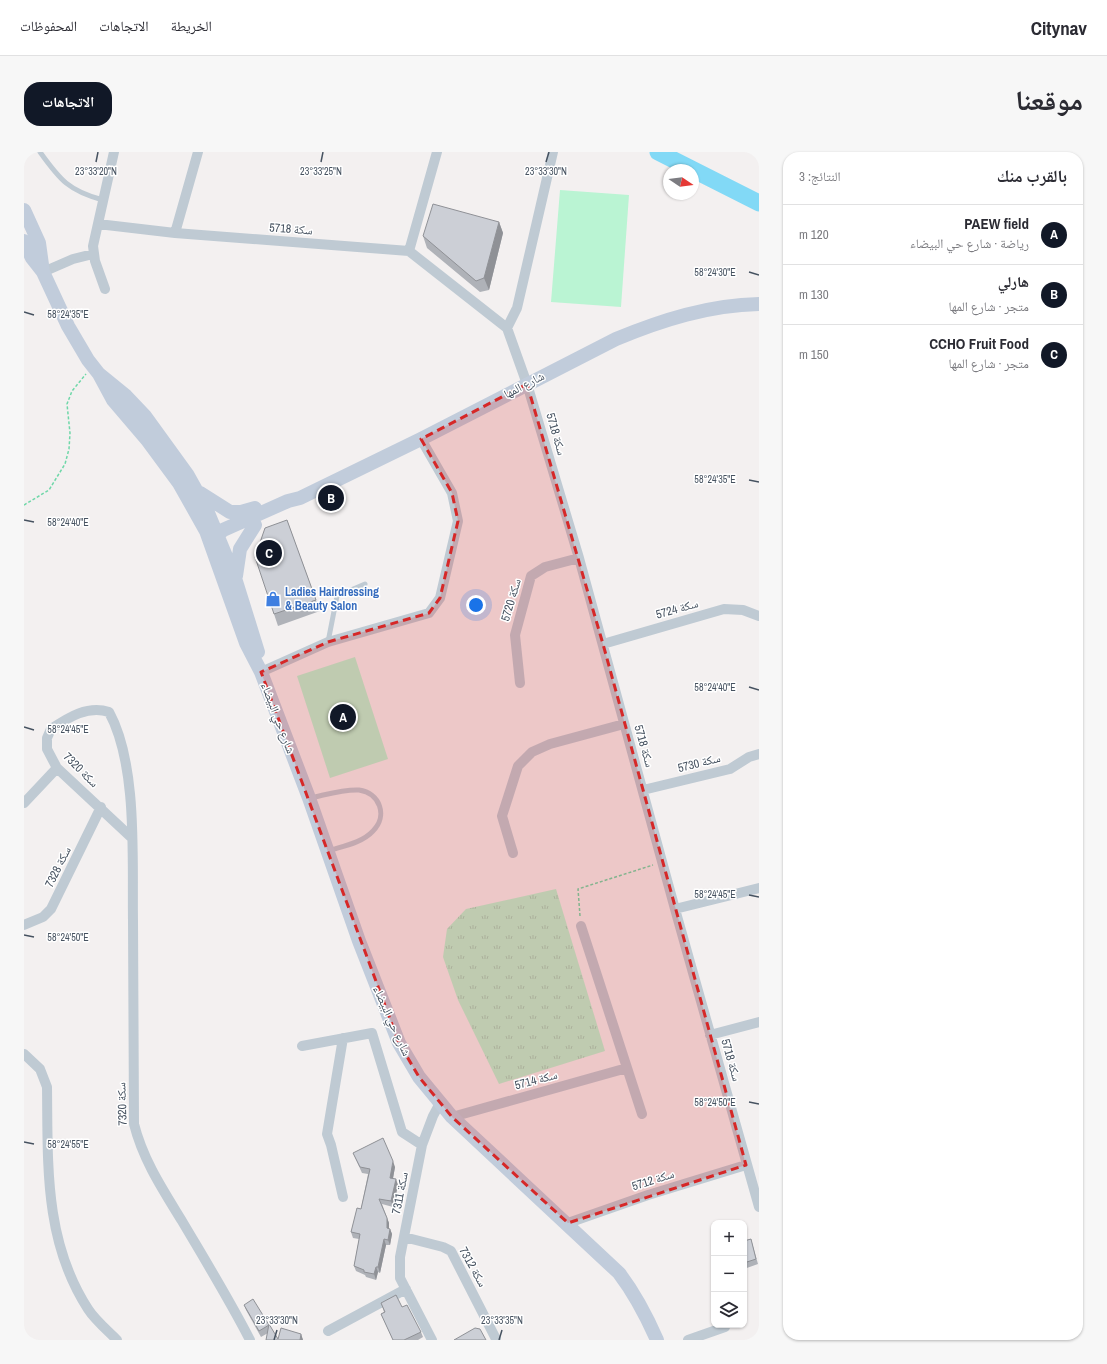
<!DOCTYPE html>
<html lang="ar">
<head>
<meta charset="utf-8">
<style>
	body { margin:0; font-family:"Archivo Narrow","Noto Naskh Arabic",sans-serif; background:#f7f7f7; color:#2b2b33; direction:rtl }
	.controls { position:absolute; right:12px; bottom:12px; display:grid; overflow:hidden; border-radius:8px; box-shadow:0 1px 3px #0004 }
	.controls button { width:36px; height:36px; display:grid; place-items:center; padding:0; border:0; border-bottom:1px solid #e1e1e2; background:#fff; color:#2b2b33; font:20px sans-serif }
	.compass { position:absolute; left:639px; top:12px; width:36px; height:36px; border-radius:50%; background:#fff; box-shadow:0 1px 3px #0004; rotate:103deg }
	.you { position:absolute; left:452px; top:453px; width:14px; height:14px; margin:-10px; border:3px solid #fff; border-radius:50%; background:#1a73e8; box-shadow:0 0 0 6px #1a73e833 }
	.badge { display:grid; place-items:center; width:26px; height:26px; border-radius:50%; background:#111827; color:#fff; font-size:13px; font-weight:700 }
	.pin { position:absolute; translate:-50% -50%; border:2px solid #fff; box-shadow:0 1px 4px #0006 }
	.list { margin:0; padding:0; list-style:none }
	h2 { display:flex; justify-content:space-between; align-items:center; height:52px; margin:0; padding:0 16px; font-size:17px }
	h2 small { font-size:13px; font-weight:400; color:#7c7c81 }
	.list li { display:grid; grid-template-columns:26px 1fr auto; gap:12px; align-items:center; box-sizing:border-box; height:60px; padding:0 16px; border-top:1px solid #e1e1e2 }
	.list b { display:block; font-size:15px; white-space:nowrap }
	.list p { margin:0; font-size:13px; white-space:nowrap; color:#7c7c81 }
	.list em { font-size:13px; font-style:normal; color:#7c7c81 }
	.icon { flex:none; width:22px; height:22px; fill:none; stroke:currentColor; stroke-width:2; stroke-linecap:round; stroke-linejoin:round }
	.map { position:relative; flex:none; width:735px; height:1188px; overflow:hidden; direction:ltr; border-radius:16px }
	header { display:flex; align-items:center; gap:24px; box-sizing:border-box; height:56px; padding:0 20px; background:#fff; border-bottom:1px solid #e1e1e2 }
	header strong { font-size:19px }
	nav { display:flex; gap:22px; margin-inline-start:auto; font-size:14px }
	.intro { display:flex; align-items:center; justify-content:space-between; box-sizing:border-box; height:96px; padding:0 24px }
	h1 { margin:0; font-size:28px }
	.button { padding:10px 18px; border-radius:16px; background:#111827; color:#fff; font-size:14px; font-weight:700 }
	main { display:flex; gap:24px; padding:0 24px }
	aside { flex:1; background:#fff; border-radius:16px; box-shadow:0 1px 3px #0004 }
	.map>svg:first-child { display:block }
</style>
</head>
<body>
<header>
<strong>Citynav</strong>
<nav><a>الخريطة</a><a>الاتجاهات</a><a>المحفوظات</a></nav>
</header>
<div class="intro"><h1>موقعنا</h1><a class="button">الاتجاهات</a></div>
<main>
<aside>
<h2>بالقرب منك<small>النتائج: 3</small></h2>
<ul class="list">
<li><span class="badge">A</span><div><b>PAEW field</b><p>رياضة · شارع حي البيضاء</p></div><em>120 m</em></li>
<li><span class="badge">B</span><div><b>هارلي</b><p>متجر · شارع المها</p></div><em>130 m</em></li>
<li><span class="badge">C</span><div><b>CCHO Fruit Food</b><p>متجر · شارع المها</p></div><em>150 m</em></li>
</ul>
</aside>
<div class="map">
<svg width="735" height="1188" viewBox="0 0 735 1188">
	<defs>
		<pattern id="park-tufts" width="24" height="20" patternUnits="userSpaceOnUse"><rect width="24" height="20" fill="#baf4d3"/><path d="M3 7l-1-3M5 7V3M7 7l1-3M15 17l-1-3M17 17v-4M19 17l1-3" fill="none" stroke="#a1d3b8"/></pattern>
	</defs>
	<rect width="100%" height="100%" fill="#f3f0f0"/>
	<!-- park -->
	<path fill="url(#park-tufts)" d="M532,737L581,899L475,932L434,848L419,805L423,777L442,757Z"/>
	<!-- pitch -->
	<path fill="#baf4d3" d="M536,38L605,43L597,155L527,150Z
		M331,505L364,607L306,626L273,524Z"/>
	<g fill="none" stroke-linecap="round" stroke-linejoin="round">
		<!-- river -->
		<path stroke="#82d9f6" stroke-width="17" d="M634,0L735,51"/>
		<!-- path -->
		<path stroke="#6ed7a8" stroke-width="1.5" stroke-dasharray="3 2" stroke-linecap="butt" d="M0,353L25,338L41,312L45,297L46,281L43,252L48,239L62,222
			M556,764L554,737L629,713"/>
		<!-- lane -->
		<path stroke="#bfcad3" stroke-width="5" d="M16,0C36,28 45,39 79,48
			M304,490L313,444L341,432
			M286,646C301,643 320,637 335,638C356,641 364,664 349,679C338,691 319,694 304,699"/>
		<!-- street -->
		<path stroke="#bfcad3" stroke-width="10" d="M74,72L151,81L385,99L483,176L503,232L555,406L651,757L735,1055
			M151,81L174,0
			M385,99L413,0
			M19,120L49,107L69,102
			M81,137L71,109L69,94L90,0
			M483,176L493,156L529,0
			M579,492L700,457L719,458L735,464
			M237,520L304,490L405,461L416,446L434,369L428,341L397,287
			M496,531L491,483L507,424L521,415L555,406
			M619,638L706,617L725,605L735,602
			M0,651L33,616
			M108,686L33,616L23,597V586L27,577C45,565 64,553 85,560C114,613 108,707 109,769C109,836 110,904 110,972C119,1008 139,1038 158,1069C181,1108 205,1147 226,1188
			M489,701L478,664L494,614L508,600L526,592L600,572
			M651,757L735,736
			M0,773L19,765L27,757L77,655
			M557,774L618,962
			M686,883L735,870
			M278,894L348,881L378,980L398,993
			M0,902L16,917L23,935C24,1013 20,1089 64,1157C71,1168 84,1179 93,1188
			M428,965L603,916
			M319,1045L307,993L303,982L319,886
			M544,1071L624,1043L722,1013
			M380,1085L419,1095L427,1099L472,1187
			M304,1179L382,1137
			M408,1188L376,1126V1105L398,993L409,964L416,951
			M664,1188L701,1175L700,1173"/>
		<!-- secondary -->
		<path stroke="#c1ccdb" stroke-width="14" d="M0,58L15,91L19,120
			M0,89L8,106L19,120L44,174L64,208L75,222L102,244L121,264L163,322L182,356L211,426L234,500
			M75,222L89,248L124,289L155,331L182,379L222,491L237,520L285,646L335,789L375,891L395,925L428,965L595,1121C611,1142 622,1163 633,1188
			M176,341L206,360H217L231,356
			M188,395L191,386L199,378L264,349L276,346L397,287L592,187C638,168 685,153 735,152
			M212,424L216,397L231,373"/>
	</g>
	<!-- wall -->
	<path fill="#afb2b8" d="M475,70L479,81L465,138L456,140L403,96L399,84Z
		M263,368L296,459L254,474L250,462Z
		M329,1001L371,1015L369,1026L374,1033L369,1055L358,1052L365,1071V1077H366L368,1082L366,1093H362L356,1121L354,1120L352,1128L342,1125L341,1123L332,1119L330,1114L335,1087L329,1086L327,1080L337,1057L344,1022L338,1021Z
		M727,1087L734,1112L720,1117V1089Z
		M357,1151L378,1155L397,1180L399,1185L394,1188H369L357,1162L360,1160Z
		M220,1153L245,1173L254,1187L277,1182L279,1188H242L244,1181L237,1185L222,1158Z"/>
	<!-- shaded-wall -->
	<path fill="#8f9196" d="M475,70L479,81L465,138L460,126Z
		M369,1009L371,1015L368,1032L366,1026Z
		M372,1027L374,1033L369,1055L367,1049Z
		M363,1066L365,1071V1082L363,1076Z
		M366,1077L368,1082L366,1093L364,1088Z
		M360,1087L362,1093L356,1121L354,1115Z
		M352,1115L354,1120L352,1128L350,1122Z
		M277,1182L279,1188H276Z"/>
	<!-- building -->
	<path fill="#cccfd6" stroke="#8f9196" d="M409,52L475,70L460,126L452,129L399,84Z
		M263,368L292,448L250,462L231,405L241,376Z
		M359,986L369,1009L366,1026L372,1027L367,1049L355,1047L363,1066V1076L366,1077L364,1088L360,1087L354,1115H352L350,1122L340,1120V1118L330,1114L336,1082L327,1080L333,1056L337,1057L346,1017L336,1015L329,1001Z
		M727,1087L732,1107L720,1111V1089Z
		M372,1143L378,1155L383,1153L397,1180L380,1188H369L357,1162L361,1160L357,1151Z
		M229,1147L245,1173L235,1179L220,1153Z
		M245,1172L254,1187L257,1176L277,1182L276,1188H242Z
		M451,1176L456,1177L462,1188H430Z"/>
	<!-- marked area -->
	<path fill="#d62828" fill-opacity="0.2" stroke="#d62828" stroke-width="3" stroke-dasharray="8 5" stroke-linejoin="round" d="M503,232L579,492L722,1013L544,1071L428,965L395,925L375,891L237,520L304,490L405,461L416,446L434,369L428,341L397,287Z"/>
	<!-- ticks -->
	<path fill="none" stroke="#465260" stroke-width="1.5" d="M72,10L74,0M297,10L299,0M522,10L525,0M725,120L735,123M0,160L10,163M725,328L735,330M0,368L10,370M725,535L735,538M0,575L10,578M725,743L735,745M0,783L10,785M725,950L735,952M0,990L10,992M250,1188L253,1178M475,1188L478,1178"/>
	<!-- icons -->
	<defs>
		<symbol id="shop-bare" viewBox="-9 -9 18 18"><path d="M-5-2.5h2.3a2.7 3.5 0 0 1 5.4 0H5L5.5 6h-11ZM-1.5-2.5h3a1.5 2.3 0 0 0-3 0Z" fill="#3f7fe0" stroke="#fff" stroke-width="2.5" paint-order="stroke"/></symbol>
	</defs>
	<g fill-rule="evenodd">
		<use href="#shop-bare" x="238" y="436" width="22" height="22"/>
	</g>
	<g text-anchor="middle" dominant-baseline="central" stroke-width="3" stroke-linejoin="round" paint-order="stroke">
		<!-- street labels -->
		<g font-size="12" fill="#465260" stroke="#fff">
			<text transform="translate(267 77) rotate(4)">سكة 5718</text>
			<text transform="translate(500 233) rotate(-27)">شارع المها</text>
			<text transform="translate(532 282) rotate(74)">سكة 5718</text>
			<text transform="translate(487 448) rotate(-74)">سكة 5720</text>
			<text transform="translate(653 457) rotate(-16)">سكة 5724</text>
			<text transform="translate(254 566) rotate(69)">شارع حي البيضاء</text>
			<text transform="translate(620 594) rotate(74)">سكة 5718</text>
			<text transform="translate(675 611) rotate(-14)">سكة 5730</text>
			<text transform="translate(57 618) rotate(45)">سكة 7320</text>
			<text transform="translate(34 715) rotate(-64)">سكة 7328</text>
			<text transform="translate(368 869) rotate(66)">شارع حي البيضاء</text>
			<text transform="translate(707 908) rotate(74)">سكة 5718</text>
			<text transform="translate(512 928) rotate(-15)">سكة 5714</text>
			<text transform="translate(98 952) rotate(-92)">سكة 7320</text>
			<text transform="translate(629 1028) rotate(-18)">سكة 5712</text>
			<text transform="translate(376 1041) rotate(-79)">سكة 7311</text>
			<text transform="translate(449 1115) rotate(61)">سكة 7312</text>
		</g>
		<!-- shop labels -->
		<g font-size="12" font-weight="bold" fill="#366cbe" stroke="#fff" text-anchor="start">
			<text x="261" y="440">Ladies Hairdressing<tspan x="261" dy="14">&amp; Beauty Salon</tspan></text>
		</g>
	</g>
	<g font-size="10" text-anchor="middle" fill="#465260" stroke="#fff" stroke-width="3" stroke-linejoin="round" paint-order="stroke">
		<text x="72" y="23">23°33'20"N</text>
		<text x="297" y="23">23°33'25"N</text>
		<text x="522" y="23">23°33'30"N</text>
		<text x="691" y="124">58°24'30"E</text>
		<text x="44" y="166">58°24'35"E</text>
		<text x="691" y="331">58°24'35"E</text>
		<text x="44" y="374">58°24'40"E</text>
		<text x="691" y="539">58°24'40"E</text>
		<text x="44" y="581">58°24'45"E</text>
		<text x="691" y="746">58°24'45"E</text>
		<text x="44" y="789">58°24'50"E</text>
		<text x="691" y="954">58°24'50"E</text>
		<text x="44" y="996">58°24'55"E</text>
		<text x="253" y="1172">23°33'30"N</text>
		<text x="478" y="1172">23°33'35"N</text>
	</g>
</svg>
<div class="controls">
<button>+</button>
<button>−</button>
<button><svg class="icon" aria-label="layers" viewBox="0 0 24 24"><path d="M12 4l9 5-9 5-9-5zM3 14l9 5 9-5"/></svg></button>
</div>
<svg class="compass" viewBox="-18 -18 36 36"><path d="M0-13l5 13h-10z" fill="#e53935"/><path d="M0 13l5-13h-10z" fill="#7c7c81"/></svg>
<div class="you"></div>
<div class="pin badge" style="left:319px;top:565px">A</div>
<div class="pin badge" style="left:307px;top:346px">B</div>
<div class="pin badge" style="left:245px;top:401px">C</div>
</div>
</main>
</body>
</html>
